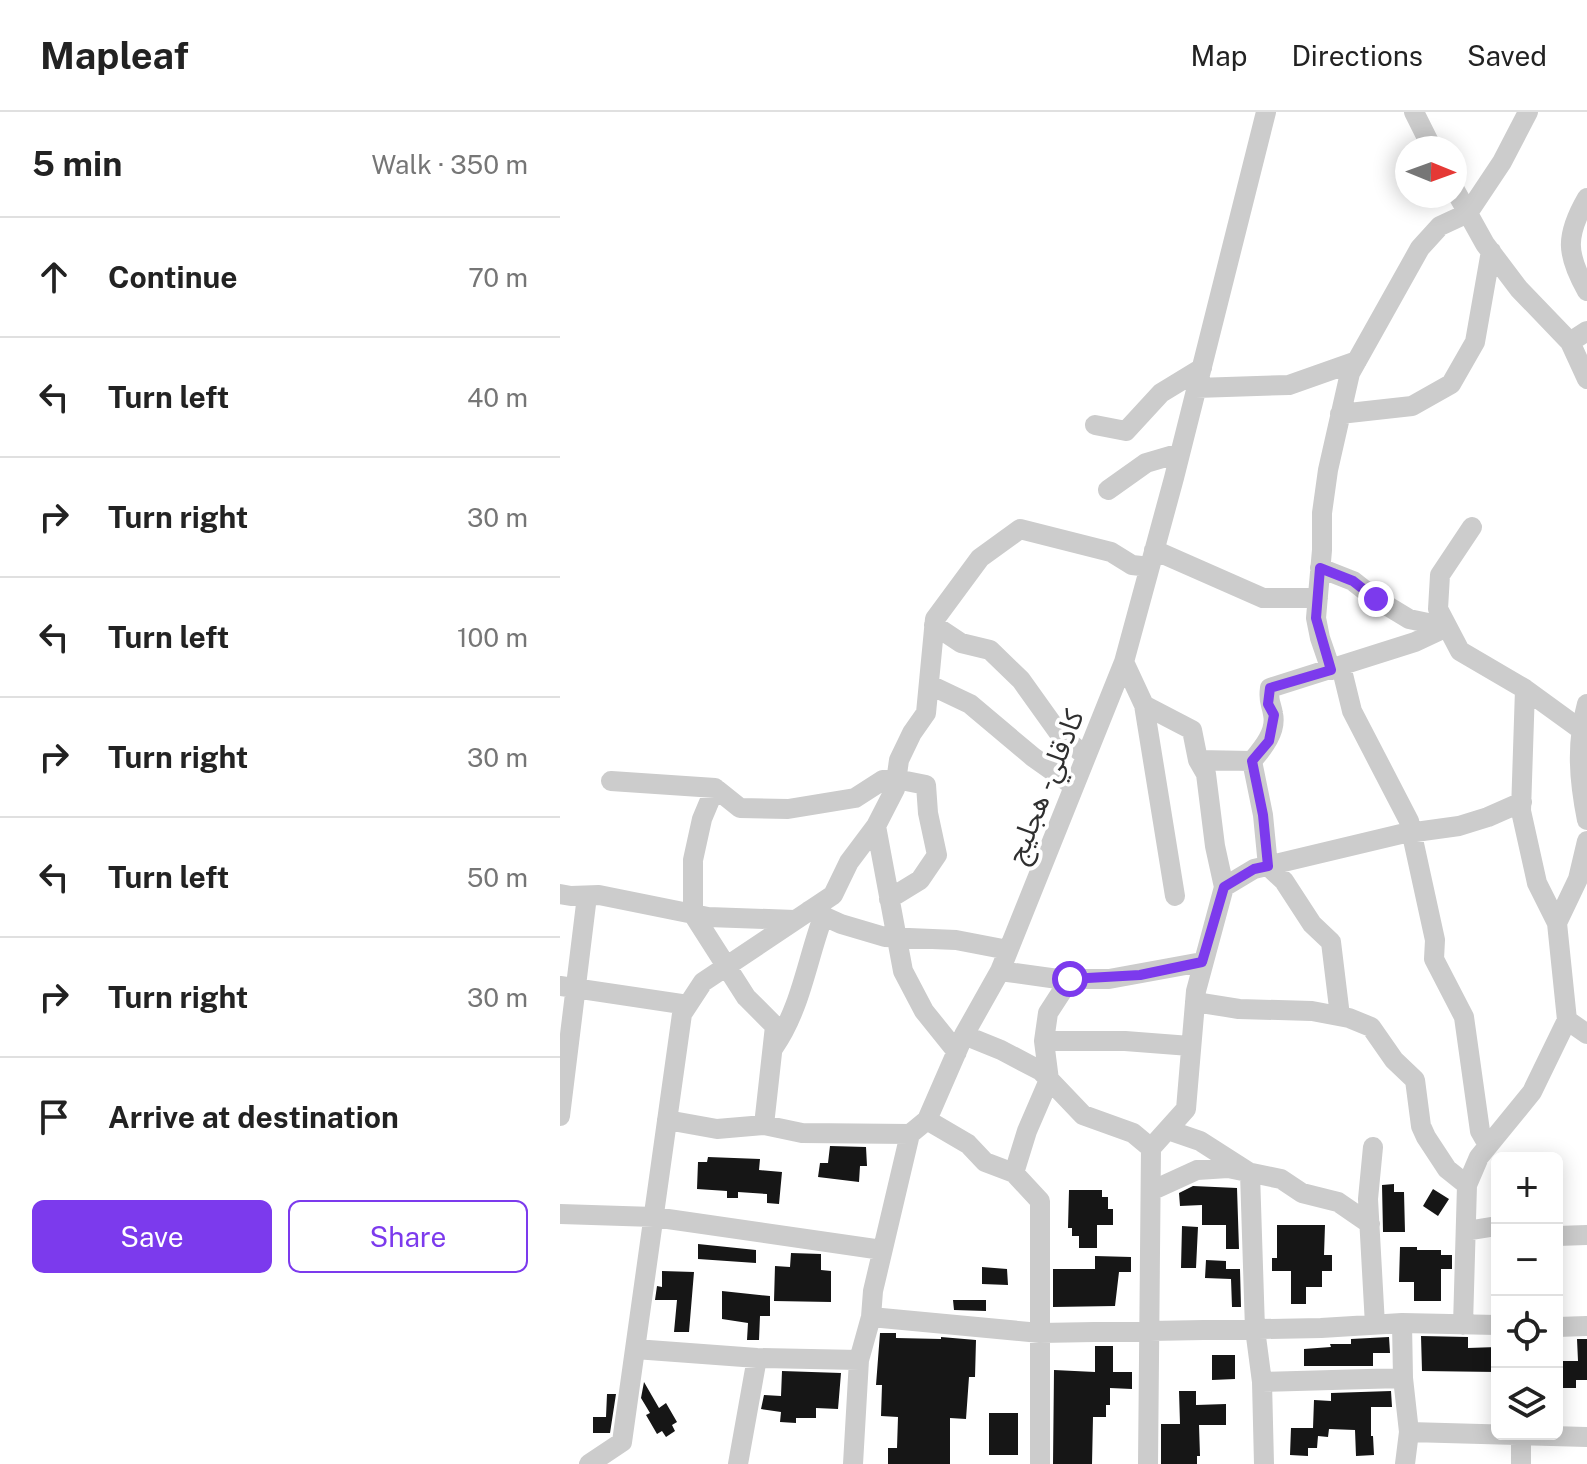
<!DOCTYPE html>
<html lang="en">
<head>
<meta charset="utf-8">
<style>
	body { margin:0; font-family:"Public Sans","Noto Sans Arabic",sans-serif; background:#f6f6f6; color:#222 }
	.controls { position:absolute; right:24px; bottom:24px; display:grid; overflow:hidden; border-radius:12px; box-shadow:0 4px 20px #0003 }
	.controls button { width:72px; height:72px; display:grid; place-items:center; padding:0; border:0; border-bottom:2px solid #e0e0e0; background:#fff; color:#222; font:40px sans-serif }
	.compass { position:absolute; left:835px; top:24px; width:72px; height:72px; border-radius:50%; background:#fff; box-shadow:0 4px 20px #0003; rotate:91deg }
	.stop { position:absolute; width:24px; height:24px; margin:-18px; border:6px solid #7c3aed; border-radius:50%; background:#fff }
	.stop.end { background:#7c3aed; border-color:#fff; box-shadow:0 2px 8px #0008 }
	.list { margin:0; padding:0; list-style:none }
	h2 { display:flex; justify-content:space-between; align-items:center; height:104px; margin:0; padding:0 32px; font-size:34px }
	h2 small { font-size:26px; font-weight:400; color:#767676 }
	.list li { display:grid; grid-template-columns:52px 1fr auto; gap:24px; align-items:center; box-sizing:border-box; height:120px; padding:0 32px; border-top:2px solid #e0e0e0 }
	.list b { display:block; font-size:30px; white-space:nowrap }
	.list em { font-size:26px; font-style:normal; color:#767676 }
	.actions { display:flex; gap:16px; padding:24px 32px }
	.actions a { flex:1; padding:18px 0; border:2px solid #7c3aed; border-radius:12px; text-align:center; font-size:28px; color:#7c3aed }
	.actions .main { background:#7c3aed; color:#fff }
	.icon { flex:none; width:44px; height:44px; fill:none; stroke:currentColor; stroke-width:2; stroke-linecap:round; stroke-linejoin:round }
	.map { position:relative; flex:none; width:1027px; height:1352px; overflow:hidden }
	header { display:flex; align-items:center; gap:48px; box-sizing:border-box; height:112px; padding:0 40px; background:#fff; border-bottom:2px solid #e0e0e0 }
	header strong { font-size:38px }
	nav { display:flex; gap:44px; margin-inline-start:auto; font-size:28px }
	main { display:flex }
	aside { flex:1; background:#fff }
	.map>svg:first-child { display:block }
</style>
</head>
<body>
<header>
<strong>Mapleaf</strong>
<nav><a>Map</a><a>Directions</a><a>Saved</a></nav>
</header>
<main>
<aside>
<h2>5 min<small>Walk · 350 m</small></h2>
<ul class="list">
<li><svg class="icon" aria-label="ahead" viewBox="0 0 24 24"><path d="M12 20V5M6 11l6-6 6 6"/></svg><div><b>Continue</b></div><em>70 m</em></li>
<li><svg class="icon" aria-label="left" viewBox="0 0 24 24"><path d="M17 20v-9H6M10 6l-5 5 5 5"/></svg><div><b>Turn left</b></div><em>40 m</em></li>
<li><svg class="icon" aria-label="right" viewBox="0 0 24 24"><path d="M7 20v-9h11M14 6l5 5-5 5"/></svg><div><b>Turn right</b></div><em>30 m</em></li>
<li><svg class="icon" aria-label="left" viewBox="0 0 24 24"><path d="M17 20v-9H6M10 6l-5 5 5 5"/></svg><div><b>Turn left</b></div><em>100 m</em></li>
<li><svg class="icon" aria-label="right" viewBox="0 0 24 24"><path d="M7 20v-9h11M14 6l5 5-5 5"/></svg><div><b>Turn right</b></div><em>30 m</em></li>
<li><svg class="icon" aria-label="left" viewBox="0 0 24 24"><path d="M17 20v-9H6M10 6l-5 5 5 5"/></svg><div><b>Turn left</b></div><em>50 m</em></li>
<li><svg class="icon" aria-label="right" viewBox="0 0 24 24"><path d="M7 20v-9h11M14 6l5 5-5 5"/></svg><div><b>Turn right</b></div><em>30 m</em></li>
<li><svg class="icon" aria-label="arrive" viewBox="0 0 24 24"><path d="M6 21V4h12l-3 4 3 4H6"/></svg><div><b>Arrive at destination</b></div></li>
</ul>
<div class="actions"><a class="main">Save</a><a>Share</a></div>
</aside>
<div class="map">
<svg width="1027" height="1352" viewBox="0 0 1027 1352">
	<rect width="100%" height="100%" fill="#fff"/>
	<!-- building -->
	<path fill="#161616" d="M270,1034L306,1035L307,1054H300L299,1070L258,1065L260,1051H268Z
		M148,1045L200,1047L199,1058L222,1060L219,1092L207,1091V1082L178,1080V1086H167V1079L137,1077L138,1050H147Z
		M834,1072V1080H844L845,1120H823L822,1073Z
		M633,1074L677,1076L679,1137H666V1113H642V1093L620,1094L619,1081Z
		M873,1077L889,1087L878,1104L863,1094Z
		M509,1078H542V1085H548V1097H553V1113H537V1136H519V1124H512V1116H508Z
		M717,1113H765L764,1143H772V1159H762V1175H746V1192H731V1159H712V1146H717Z
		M622,1114L638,1115L636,1156H621Z
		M138,1132L196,1138V1151L138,1147Z
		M840,1135H857V1138H881V1143H892V1157H881V1189H854V1170H839Z
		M231,1141L261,1142V1158L271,1159V1190L214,1189L215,1154L230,1155Z
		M535,1144L571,1145V1160H559L555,1194L493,1195V1157H535Z
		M646,1148L666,1149V1157H680L681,1195H672L671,1167L645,1166Z
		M422,1155L447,1157L448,1173L422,1172Z
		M102,1159L134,1160L129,1220H114L117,1188H95L97,1174L102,1175Z
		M162,1179L210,1184V1204H200L199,1228H187L188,1211L162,1207Z
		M393,1188H426V1199L394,1198Z
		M320,1221H336V1226L381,1227V1225L416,1228L415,1265H409L406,1307L390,1306V1352H328V1336H337L338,1305L321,1304L322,1273H316Z
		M861,1224L908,1225V1236L937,1235V1260L862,1259Z
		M829,1225L830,1241H813V1254H744V1237L771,1235L770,1232H791V1227Z
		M1017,1227H1027V1268H1016V1276H1001L1000,1249H1018Z
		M535,1234H553V1260H572V1277L550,1276V1293H546V1305H533L532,1352H493L494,1258L535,1260Z
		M652,1243H675V1267L652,1268Z
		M222,1259L281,1261L278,1297L256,1296V1306H236V1311L220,1310L221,1300L201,1297L204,1283L221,1284Z
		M84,1270L99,1296L106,1291L117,1310L112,1313L115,1319L106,1325L102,1319L97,1322L86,1303L90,1301L81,1286Z
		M619,1279H636V1293L666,1292V1313H639L640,1344H637V1352H601V1312H620Z
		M831,1279L832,1295H811V1324H813L814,1343L796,1344L795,1318L769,1317L768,1325L758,1324L757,1336H748V1344L730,1343L731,1316H753L754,1288L771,1289V1281Z
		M47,1282H56L50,1321H33V1305H46Z
		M429,1301H458V1343H429Z"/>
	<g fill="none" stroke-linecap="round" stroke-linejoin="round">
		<!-- minor -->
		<path stroke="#ccc" stroke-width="20" d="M854,0L872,36
			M895,78L925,132L959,177L1010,230L1027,267
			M1027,86C1005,124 1006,142 1027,179
			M1010,230L1027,219
			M636,276L729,273L797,249
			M780,302L852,294L891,272L915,230L931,139
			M535,313L566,319L601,281L642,256
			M548,378L586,351L620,341
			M912,415L880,463L878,497L900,539L965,577L1020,617
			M594,438L703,486H758
			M760,456L793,469L816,487L849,507L887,515
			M374,513L401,531L430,538L461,568L501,624L526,644
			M564,550L584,593L615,784
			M781,554L792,599L849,709L875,828L874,847L904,905L920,1019L928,1033
			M771,558L760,526L756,506L762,438V401L768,358L790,261L860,136L880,114L908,101L942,50L968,0
			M370,573L410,592L473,645L514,674
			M965,577L961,699L977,771L997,811
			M1027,592C1016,632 1019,668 1027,708
			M584,593L632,618L638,648L646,662L655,734L664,775
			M638,648L692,649
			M51,669L155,676L180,696L228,697L295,686L323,668L336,667L366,673L368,701L377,743L360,768L329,787
			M155,676L142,707L133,748V802L186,885L215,914L204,1013
			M316,714L343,859L364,899L397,940
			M0,782L11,784L39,783L148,805L235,808
			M250,798L281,812L325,825L396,828L448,838
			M440,859L498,867H549L642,850
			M0,874L128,893
			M635,890L679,897L752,899L789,906L811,915L834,948L855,968L861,1014L866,1025L887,1057L907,1073
			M780,904L771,830L752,812L724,769L708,754L703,703L692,649C702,637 717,620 713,602C711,590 708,590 710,576L855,530L887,515
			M1007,908L1027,922
			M404,923L441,938L481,959L523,1003L573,1021L591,1036
			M484,929H565L630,934
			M214,935C241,896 247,848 263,805
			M0,1004L27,784
			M107,1008L157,1017L204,1013L242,1021L350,1022
			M367,1008L408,1032L425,1050L454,1061L480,1089V1352
			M608,1018L640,1029L690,1061L695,1217L702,1270L704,1352
			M813,1035L808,1087L815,1213
			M454,1061L467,1019L489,968L484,929L488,901L510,867
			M591,1079L637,1058L668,1056L721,1067L742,1081L778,1090L810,1112
			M0,1102L94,1105L322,1138
			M906,1119L937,1114
			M997,1124L1027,1123
			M311,1205L480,1221L761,1216L842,1211L937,1213
			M842,1211L843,1266L849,1320L845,1352
			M903,1213L907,1073L919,1045L972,980L1007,908L997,811L1018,767L1027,729
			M997,1215L1027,1214
			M75,1237L197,1246L299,1248
			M702,1270L843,1266
			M849,1320L1027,1325
			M961,1325V1352
			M29,1352L62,1330L122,902L143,870L273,783L289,750L316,714L335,677L339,648L352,621L366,601L375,507L420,446L460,417L551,440L572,453L590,455
			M178,1352L197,1246
			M293,1352L299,1248L311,1205L313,1179L350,1022L367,1008L404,923L440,859L564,550L614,366L706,0
			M588,1352L591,1036L626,997L636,879L664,775L694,757L841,722L899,714L928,705L962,690"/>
	</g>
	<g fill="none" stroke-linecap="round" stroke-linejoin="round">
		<!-- route -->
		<path stroke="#7c3aed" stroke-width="10" d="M510,867L580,863L642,850L664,775L694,757L708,754L703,703L692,649L709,629L714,603L708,592L710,576L771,558L756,506L760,456L793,469L816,487"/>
	</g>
	<g text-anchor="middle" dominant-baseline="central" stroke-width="8" stroke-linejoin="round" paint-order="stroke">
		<!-- street labels -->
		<g font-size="28" fill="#2f2f2f" stroke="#fff">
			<text transform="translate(484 674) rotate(-68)">كادقلي - هجليج</text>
		</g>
	</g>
</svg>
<div class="controls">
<button>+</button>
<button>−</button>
<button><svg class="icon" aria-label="locate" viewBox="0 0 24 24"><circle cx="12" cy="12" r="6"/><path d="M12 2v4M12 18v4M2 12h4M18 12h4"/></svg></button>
<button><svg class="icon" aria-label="layers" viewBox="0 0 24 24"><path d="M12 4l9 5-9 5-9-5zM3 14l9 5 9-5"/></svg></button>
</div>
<svg class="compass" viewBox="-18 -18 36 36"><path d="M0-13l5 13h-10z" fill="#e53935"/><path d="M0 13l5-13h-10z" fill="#767676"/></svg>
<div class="stop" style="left:510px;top:867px"></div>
<div class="stop end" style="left:816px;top:487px"></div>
</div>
</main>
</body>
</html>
